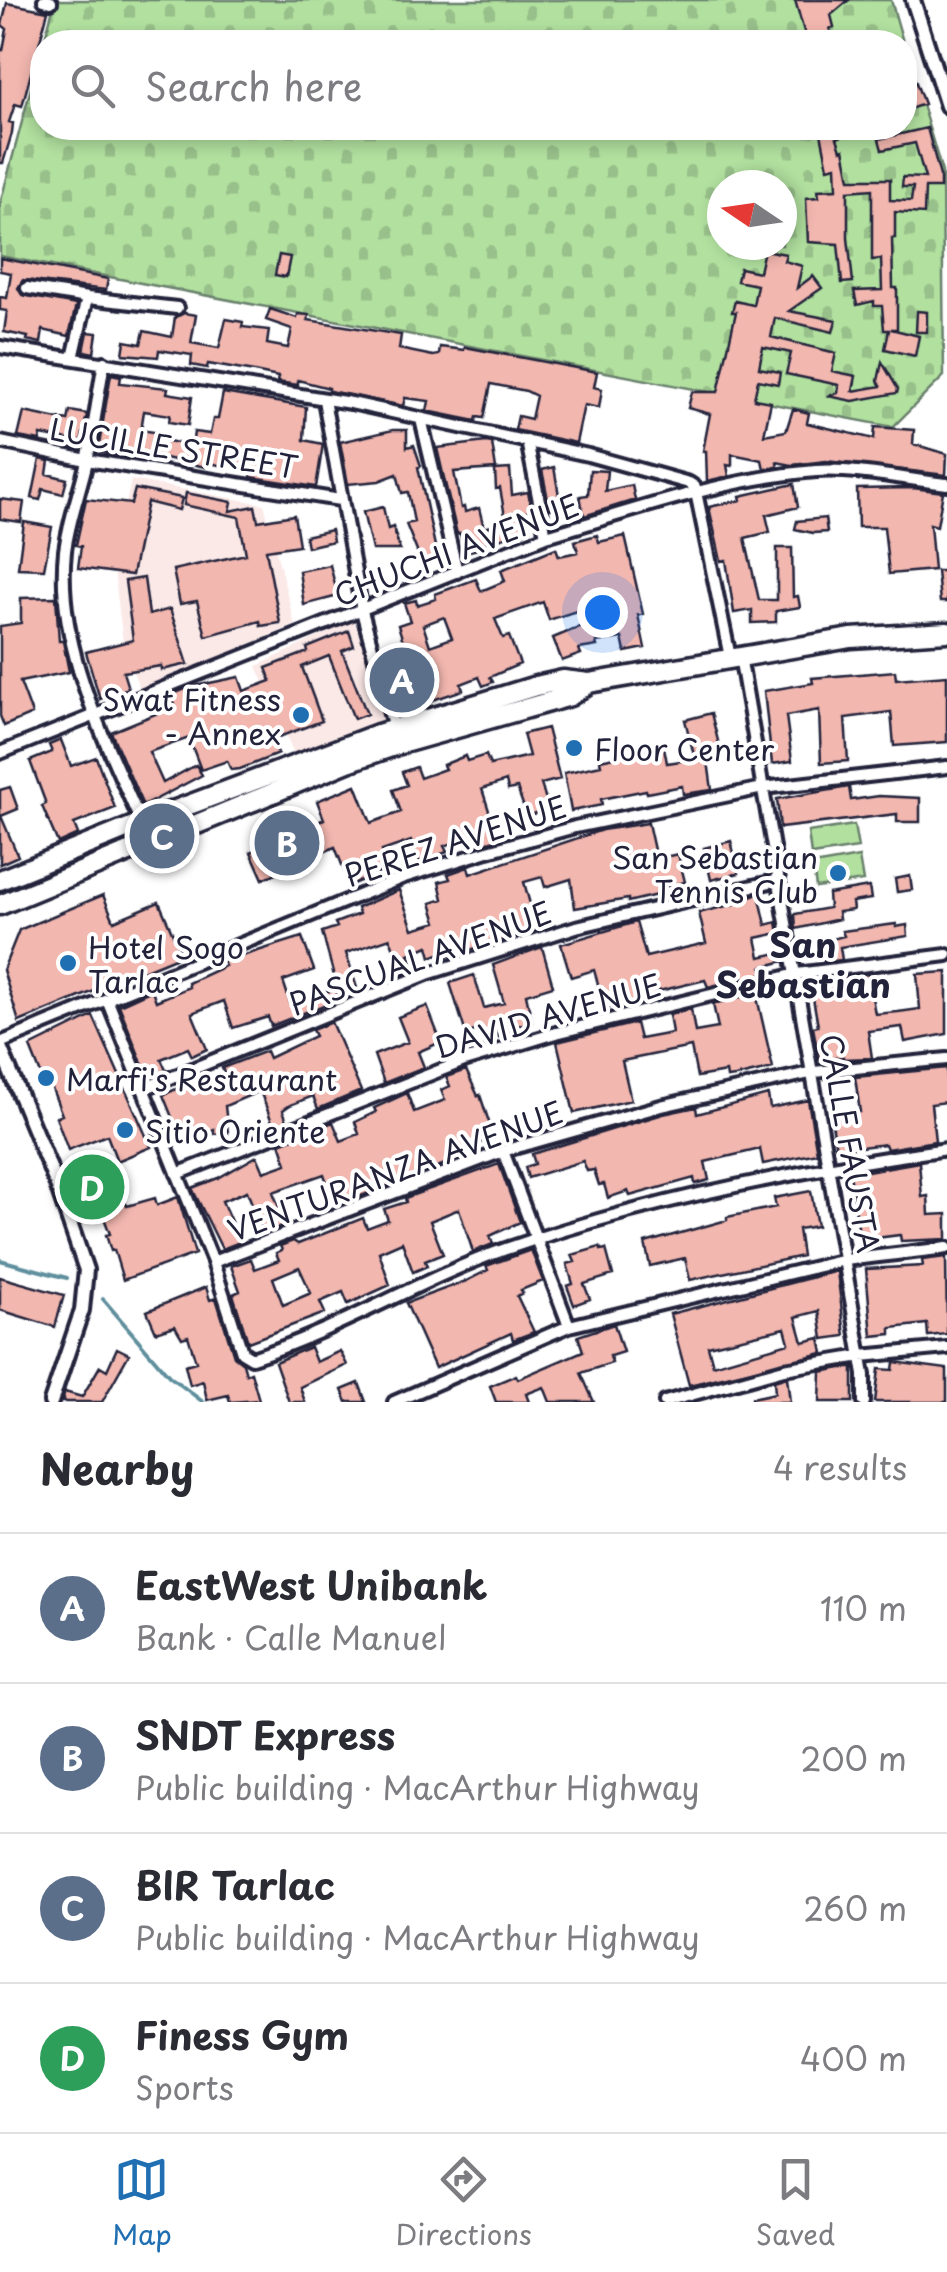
<!DOCTYPE html>
<html lang="en">
<head>
<meta charset="utf-8">
<style>
	body { margin:0; font-family:"Playpen Sans",sans-serif; background:#f2f2f3; color:#2b2b33 }
	.compass { position:absolute; left:707px; top:170px; width:90px; height:90px; border-radius:50%; background:#fff; box-shadow:0 5px 15px #0003; rotate:283deg }
	.you { position:absolute; left:602px; top:612px; width:35px; height:35px; margin:-25px; border:8px solid #fff; border-radius:50%; background:#1a73e8; box-shadow:0 0 0 15px #1a73e833 }
	.badge { display:grid; place-items:center; width:65px; height:65px; border-radius:50%; background:#1f6fb2; color:#fff; font-size:32px; font-weight:700 }
	.pin { position:absolute; translate:-50% -50%; border:5px solid #fff; box-shadow:0 2px 10px #0006 }
	.list { margin:0; padding:0; list-style:none }
	h2 { display:flex; justify-content:space-between; align-items:center; height:130px; margin:0; padding:0 40px; font-size:42px }
	h2 small { font-size:32px; font-weight:400; color:#7c7c81 }
	.list li { display:grid; grid-template-columns:65px 1fr auto; gap:30px; align-items:center; box-sizing:border-box; height:150px; padding:0 40px; border-top:2px solid #e1e1e2 }
	.list b { display:block; font-size:38px; white-space:nowrap }
	.list p { margin:0; font-size:32px; white-space:nowrap; color:#7c7c81 }
	.list em { font-size:32px; font-style:normal; color:#7c7c81 }
	.icon { flex:none; width:55px; height:55px; fill:none; stroke:currentColor; stroke-width:2; stroke-linecap:round; stroke-linejoin:round }
	.map { position:relative; flex:none; width:947px; height:1402px; overflow:hidden }
	.search { position:absolute; background:#fff; box-shadow:0 5px 15px #0003; left:30px; right:30px; top:30px; height:110px; display:flex; align-items:center; gap:25px; box-sizing:border-box; padding:0 35px; border-radius:40px; color:#7c7c81; font-size:38px }
	.sheet { height:730px; background:#fff }
	nav { display:flex; justify-content:space-around; align-items:center; box-sizing:border-box; height:140px; border-top:2px solid #e1e1e2; background:#fff; font-size:28px; color:#7c7c81 }
	nav a { display:grid; justify-items:center; gap:5px }
	nav .on { color:#1f6fb2 }
	.map>svg:first-child { display:block }
</style>
</head>
<body>
<div class="map">
<svg width="947" height="1402" viewBox="0 0 947 1402">
	<defs>
		<pattern id="cemetery-stones" width="16" height="16" patternUnits="userSpaceOnUse" patternTransform="scale(2.5)"><rect width="16" height="16" fill="#b1e09f"/><path d="M2 7V4a2 2 0 0 1 4 0v3zM10 15v-3a2 2 0 0 1 4 0v3z" fill="#98c08a"/></pattern>
	</defs>
	<rect width="100%" height="100%" fill="#fff"/>
	<filter id="ink" filterUnits="userSpaceOnUse"><feTurbulence type="fractalNoise" baseFrequency=".01" numOctaves="2"/><feDisplacementMap in="SourceGraphic" scale="20" xChannelSelector="R" yChannelSelector="G"/><feConvolveMatrix kernelMatrix="1 2 1 2 8 2 1 2 1" color-interpolation-filters="sRGB"/></filter>
	<g filter="url(#ink)">
		<!-- built -->
		<path fill="#fbe9e7" d="M131,480L264,504L295,625L140,690L124,649L113,563Z
			M354,620L389,718L295,757L257,666Z"/>
		<!-- cemetery -->
		<path fill="url(#cemetery-stones)" stroke="#6a816d" stroke-width="2.5" fill-rule="evenodd" d="M55,0H891L903,42H44Z
			M42,47V128H904L905,47L942,172L944,376L893,427L0,256V204ZM722,185H782V245H722Z"/>
		<!-- garden -->
		<path fill="#b1e09f" stroke="#6a816d" stroke-width="2.5" d="M854,825L858,848L811,855L808,832Z
			M859,857L863,881L816,888L813,865Z"/>
		<g fill="none" stroke-linecap="round" stroke-linejoin="round">
			<!-- stream -->
			<path stroke="#5f8f9d" stroke-width="4" d="M0,1260L67,1278
				M103,1299L169,1376L203,1402"/>
		</g>
		<!-- building -->
		<path fill="#f2b7af" stroke="#22223b" stroke-width="2.5" fill-rule="evenodd" d="M795,0H849L831,15L834,27L830,28L831,35L827,36L829,42H807Z
			M7,3L48,11L22,106L15,104L9,122L13,123L12,133L3,163H0V49L3,50L7,29L2,25Z
			M915,80L924,104L904,111V84Z
			M820,128H862L837,138L841,150L844,149L850,179H890V200L911,201L913,187H902L903,177L925,178L915,143L882,150L879,139L927,128L940,176V188H925L924,214L895,212V238H892L893,288H897V329H891L919,336L915,356L885,349L889,330H884L882,306H874V301L857,305L854,291L882,290L881,259L872,260V189L848,191V238L853,282L842,283L838,244L808,242L806,198L819,197L818,190L837,189L836,166L828,168Z
			M764,250L786,254L784,261L802,266L797,288L813,276L822,288L789,311L836,320L833,332L775,318L771,337L836,353L832,371L856,376L853,391L881,386L878,381L882,362L898,389L897,393L853,401L828,396L838,393L839,385L786,374L791,353L763,347L759,368L780,372L778,384L758,380L754,399L771,402L764,435L786,431L793,409L809,413L807,423L874,439L875,427L914,430L913,444L947,454L946,475L826,461L792,465L777,462L778,467L764,469L762,460L732,454V466L727,465L729,476L707,481L706,451H703L710,414L688,408L692,392H718L736,312H732L735,301L753,305L757,285L737,281L740,268L759,272Z
			M279,255L290,257L286,277L275,275Z
			M0,258L108,279L106,290L23,280L18,288L22,295L76,305L69,336L43,330L41,343L27,340L28,337L4,332L7,311L0,310V297L7,298L11,273L0,271Z
			M270,309L297,318L298,314L309,315L308,320L401,335L399,349L433,356L439,355L440,347L464,350L465,347L597,372L594,387L602,389L599,408L584,405L576,443L515,430L518,416L531,419L536,396L526,391L491,384L484,418L477,417L476,421L427,411L429,401L405,398L403,406L329,391V388L298,380V385L277,382L278,377L254,372L208,364L207,368L191,365L192,355L159,350L158,357L123,354L125,341L141,344L144,331L172,337L175,317L184,313L196,315L191,343L219,348L226,319L243,322L242,327L269,330L267,344L288,348L292,329L266,320Z
			M917,311L927,312V332H916Z
			M88,332L97,333L94,353L84,351Z
			M111,374L121,376L120,383L168,388L167,393L192,397L188,425L169,422L170,415L144,411L141,430L160,433L159,439L192,446L194,432L210,434L213,419H218L223,393L306,407L304,440L323,444L316,487L251,477L252,471L227,464V467L206,462L205,467L156,456L135,453L134,458L98,451Z
			M70,411L87,414L80,449L71,447L73,441L41,435L40,441L18,437L24,412L68,421Z
			M393,430H407V447L414,445L421,466L418,467L438,560L422,564L406,524L414,522L408,492L402,493L397,474L379,481L348,484L340,442Z
			M486,442L492,443L496,469L454,472L461,508L464,507L465,512L479,508L484,528L506,522L500,488L496,489L495,470L510,469L512,495L528,492L532,511L525,512L530,530L481,544L482,548L465,552L460,533L457,534L437,448Z
			M40,459L49,461L47,474L67,479L63,494L43,489L40,500L32,498Z
			M554,467L561,507L550,509L542,470Z
			M590,470L607,471L605,491L632,485L635,500L584,516L580,496L588,495Z
			M794,484L798,507L766,515L770,532L745,538L759,600H777V548H792L793,597L798,596L800,607L776,611V622L752,623V610L734,613L726,560L721,561L709,507L741,500L740,496Z
			M913,488L943,492L937,526L930,524L934,570L889,574L884,527H858L857,489Z
			M135,489L182,498L179,510L147,502L132,575L78,568L81,546L76,545L86,499L131,504Z
			M186,493L232,502L230,511L255,506L258,521L294,515L299,545L266,550L280,623L261,626L260,621L206,636L197,601L180,604L173,570L246,554L239,517L184,505Z
			M0,499L24,502L21,522L0,519Z
			M383,507L388,529L393,527L400,550H372L363,512Z
			M825,518L827,532L813,533L795,529L797,521Z
			M24,522L52,527L44,569L18,568Z
			M331,530L333,541L307,547L305,536Z
			M597,535L599,542L625,536L643,614L638,615L645,648L625,652L622,638L596,642L597,646L579,649L581,654L562,661L553,638L611,614L607,601L549,620L543,602L495,619L503,638L509,636L520,664L490,677L493,682L483,686L479,677L461,684L463,690L427,702L422,691L397,701L386,666L408,657L398,625L410,621L404,603L416,600L417,605L436,599L435,594L476,579L481,591L505,581L501,570L556,548L559,556L578,552L575,541ZM444,617L452,638L430,646L423,625Z
			M330,565L338,596L304,605L299,571Z
			M937,571H947V602H940Z
			M144,578L149,615L170,609L188,664L162,670L161,666L123,672L128,688L100,699L86,652L133,640L125,581Z
			M56,597L59,641H63L69,672L20,682L32,714L4,726L0,716V626L21,623V598Z
			M349,631L354,646L342,651L367,714L354,719L329,656L302,667L322,721L273,739L278,754L240,769L231,770L227,761L201,770L189,738L149,752L163,783L196,765L202,775L143,806L111,732L175,706L171,695L190,687L239,677L244,691L271,681L266,668L308,652L307,648Z
			M895,671L896,679L947,675V742L894,746L891,712L845,718L848,761L821,763L819,710L786,716L792,761L772,764L764,691L813,683L812,678Z
			M711,713L722,757L708,761L712,790L683,794L682,786L647,793L646,790L601,799L602,805L571,811L564,773L601,765L600,760L664,747L667,763L695,759L685,720Z
			M547,728L560,779L541,784L549,809L527,816L517,788L508,790L506,781L482,789L498,839L472,847L470,838L444,846L447,852L419,862L411,841L382,851L389,869L350,885L335,847L263,879L251,852L324,819L317,801L356,785L371,823L401,812L393,790L407,785L402,772L416,767L420,778L445,769L443,765L465,756L467,761L486,755L490,765L529,756L523,734Z
			M61,740L71,766L96,757L115,808L74,824L78,834L58,843L42,806L46,804L30,761L52,752L49,745Z
			M10,787L18,809L1,816L18,856L0,864V790Z
			M849,787L851,800L879,796L920,798V822H897V814L780,828L777,799Z
			M648,823L656,859L678,854L685,882L663,887L665,893L628,902V899L575,908L571,879L545,887L542,877L524,882L537,930L446,957L444,952L431,957L428,946L409,954L415,970L403,974L390,938L346,953L357,988L339,994L322,932L337,927L335,923L359,914L357,908L399,890L413,929L437,922L431,903L443,899L439,882L450,879L448,874L468,867L470,874L602,830Z
			M731,841L739,873L711,880L704,848Z
			M910,876L912,890L897,892L895,879Z
			M869,887L871,899L852,902L853,910L838,912L839,919L796,929L795,914L829,908L828,894Z
			M759,894L766,925L777,922L779,933L756,938L760,957L782,952L784,961L762,967L763,973L708,987L705,980L655,992L656,996L605,1009L594,970L571,977L561,944L636,922L646,957L706,943L699,913L738,903L737,899Z
			M103,895L114,921L159,902L182,955L19,1022L3,970L19,930Z
			M896,924V927L907,925L908,936L840,947L842,960L824,962L822,952L805,955L804,946L844,936L842,931Z
			M302,937L314,970L283,981L290,1002L336,989L339,999L271,1026L268,1017L233,1028L224,1001L192,1013L207,1049L192,1056L188,1048L161,1059L166,1070L148,1078L119,1005L152,990L156,1001L189,987L188,983L225,966L223,962Z
			M542,947L553,986L526,994L532,1022L513,1027L514,1034L499,1037L497,1030L482,1035L480,1029L466,1034L450,983L474,975L484,1008L504,1003L493,965Z
			M947,972V1034L905,1042L902,1027L868,1031L872,1058L843,1059V1057L819,1060L813,1027L818,1026L810,981L868,974L875,1014L898,1012L920,1009L917,974Z
			M756,993L773,1068L735,1077L727,1078L726,1072L697,1077L691,1047L622,1061L631,1100L574,1113L557,1042L636,1023L640,1039L672,1033L669,1014L691,1009L695,1032L718,1028L713,1004Z
			M427,1006L441,1042L418,1052L424,1067L384,1083L374,1055L408,1042L398,1017Z
			M93,1016L151,1147L117,1161L107,1135L68,1150L56,1117L62,1115L51,1086L46,1087L30,1047Z
			M331,1022L361,1091L318,1109L313,1096L290,1105L283,1110L287,1121L274,1127L260,1091L225,1106L228,1133L214,1134V1129L190,1139L184,1123L176,1127L163,1095L196,1080L199,1089L226,1078L222,1068L266,1051L269,1058L315,1036L312,1030Z
			M947,1068V1102L931,1104L935,1141L887,1149L885,1144L836,1150L831,1115L860,1112L855,1077Z
			M466,1070L478,1096L480,1095L494,1137L463,1150L461,1158L335,1206L324,1174L273,1192L286,1225L263,1232L247,1191L222,1201L240,1242L222,1249L192,1188L218,1178L257,1156L264,1172L287,1164L280,1143L333,1122L341,1141L359,1134L355,1122L376,1112L374,1108L407,1093L414,1112L445,1100L441,1090L450,1086L446,1077Z
			M768,1095L770,1108L808,1100L817,1153L763,1164L760,1149L705,1162L709,1180L695,1184L694,1178L630,1196L628,1191L608,1198L604,1184L599,1185L594,1170L587,1171L583,1161L528,1178L525,1167L535,1164L532,1154L663,1114L696,1107L697,1114Z
			M108,1160L127,1206L155,1198L157,1205L178,1197L195,1254L123,1280L114,1250L111,1251L106,1235L110,1234L103,1215L97,1217L79,1173Z
			M919,1162L922,1197L928,1196L929,1215L947,1214V1239L901,1241L900,1235L860,1240L850,1174Z
			M499,1164L520,1222L490,1236L493,1244L473,1252L459,1209L430,1221L443,1254L425,1261L427,1266L413,1272L402,1242L379,1252L390,1285L348,1304L343,1292L320,1302L325,1313L248,1342L233,1294L240,1291L231,1266L251,1259L255,1269L279,1260L276,1253L282,1250L280,1246L293,1241L298,1244L363,1218L367,1228L388,1220L384,1209L406,1202L405,1198ZM299,1267L311,1293L283,1305L273,1278Z
			M811,1191L817,1226L798,1229L802,1256L690,1280L685,1258L650,1266L645,1243L727,1220V1217L776,1207L774,1198Z
			M600,1247L601,1250L606,1249L613,1275L584,1284L590,1299L574,1305L567,1286L573,1284L567,1264L575,1262L572,1255Z
			M531,1250L543,1281L521,1290L523,1293L517,1296L534,1332L513,1340L511,1333L435,1368L406,1303L466,1281L488,1270L486,1266Z
			M946,1257L947,1334L928,1336L927,1324L891,1328V1334L872,1336L866,1269L923,1266L922,1260Z
			M837,1271L845,1336L823,1339L819,1311L796,1317L803,1342L820,1338L823,1353L689,1385L670,1314ZM785,1328L789,1343L713,1365L708,1346Z
			M0,1277L64,1295L55,1327L0,1310Z
			M206,1287L210,1300L216,1298L234,1356L243,1363L246,1374L251,1372L259,1400L230,1402L228,1395L207,1400L203,1381L190,1385L185,1365L196,1362L188,1336L182,1338L175,1326L156,1332L147,1311Z
			M614,1324L623,1352L610,1356L612,1363L581,1373L594,1402H550L544,1387L526,1394L529,1402H496L490,1386L516,1375L518,1379L583,1351L578,1336Z
			M310,1347L316,1362L340,1351L347,1365L300,1387L305,1402H289L275,1362Z
			M117,1348L129,1354L102,1402H62L65,1392L82,1397L100,1366L107,1370Z
			M894,1362L947,1369V1402H875L879,1369L893,1370Z
			M841,1368H853V1402H820L821,1372Z
			M787,1377L790,1402H753L752,1398L775,1393L774,1381Z
			M359,1383L366,1402H347L342,1390Z"/>
		<g fill="none" stroke-linecap="round" stroke-linejoin="round">
			<defs>
				<path id="minor" d="M44,0L51,2
					M27,288L87,298L73,358
					M87,298L177,308
					M0,347L351,403L588,455L689,483L695,487L730,657
					M104,362C98,395 94,429 87,461C80,491 69,520 65,551C55,645 105,739 141,823
					M324,400L362,611L394,729
					M421,419L457,572
					M527,441L546,536
					M0,442L87,460L340,500
					M740,656L864,1375V1402
					M0,753L546,536C633,511 725,478 816,471C856,468 907,480 947,484
					M107,999L213,1262L242,1352L252,1358C338,1330 417,1281 503,1250C646,1200 797,1170 947,1149
					M0,1043L404,877L488,851L575,827L763,788L947,767
					M143,1089L427,974L576,927L779,880
					M503,1151L569,1326
					M177,1174L464,1061L556,1033L797,974L947,955
					M213,1262L503,1151L661,1106L814,1072L947,1059
					M394,1402L569,1326L845,1260L947,1248
					M665,1402L784,1369L861,1356L947,1348"/>
				<path id="tertiary" d="M913,0L947,106
					M0,1047L57,1185L86,1270L82,1310L51,1402"/>
				<path id="trunk" d="M0,880L141,823L378,734L536,686L563,680L589,683L851,638L947,632
					M0,905L348,762L400,744L570,696L589,683"/>
			</defs>
			<!-- minor casing -->
			<use href="#minor" stroke="#22223b" stroke-width="18"/>
			<!-- tertiary casing -->
			<use href="#tertiary" stroke="#22223b" stroke-width="20"/>
			<!-- trunk casing -->
			<use href="#trunk" stroke="#22223b" stroke-width="25"/>
			<!-- minor -->
			<use href="#minor" stroke="#fff" stroke-width="10"/>
			<!-- tertiary -->
			<use href="#tertiary" stroke="#fff" stroke-width="12"/>
			<!-- trunk -->
			<use href="#trunk" stroke="#fff" stroke-width="18"/>
		</g>
	</g>
	<!-- markers -->
	<g fill="#1f6fb2" stroke="#fff" stroke-width="4">
		<circle cx="301" cy="715" r="10"/>
		<circle cx="574" cy="748" r="10"/>
		<circle cx="838" cy="873" r="10"/>
		<circle cx="68" cy="963" r="10"/>
		<circle cx="46" cy="1078" r="10"/>
		<circle cx="125" cy="1130" r="10"/>
	</g>
	<g text-anchor="middle" dominant-baseline="central" stroke-width="8" stroke-linejoin="round" paint-order="stroke">
		<!-- street labels -->
		<g font-size="30" fill="#22223b" stroke="#fff">
			<text transform="translate(174 447) rotate(9)">LUCILLE STREET</text>
			<text transform="translate(456 549) rotate(-21)">CHUCHI AVENUE</text>
			<text transform="translate(455 840) rotate(-18)">PEREZ AVENUE</text>
			<text transform="translate(420 957) rotate(-20)">PASCUAL AVENUE</text>
			<text transform="translate(548 1015) rotate(-16)">DAVID AVENUE</text>
			<text transform="translate(851 1143) rotate(80)">CALLE FAUSTA</text>
			<text transform="translate(395 1170) rotate(-20)">VENTURANZA AVENUE</text>
		</g>
		<!-- poi labels -->
		<g font-size="30" fill="#22223b" stroke="#fff" text-anchor="start">
			<text x="281" y="698" text-anchor="end">Swat Fitness<tspan x="281" dy="34">- Annex</tspan></text>
			<text x="594" y="748">Floor Center</text>
			<text x="818" y="856" text-anchor="end">San Sebastian<tspan x="818" dy="34">Tennis Club</tspan></text>
			<text x="88" y="946">Hotel Sogo<tspan x="88" dy="34">Tarlac</tspan></text>
			<text x="66" y="1078">Marfi's Restaurant</text>
			<text x="145" y="1130">Sitio Oriente</text>
		</g>
		<!-- quarter labels -->
		<g font-size="35" font-weight="bold" fill="#22223b" stroke="#fff">
			<text x="803" y="943">San<tspan x="803" dy="40">Sebastian</tspan></text>
		</g>
	</g>
</svg>
<svg class="compass" viewBox="-18 -18 36 36"><path d="M0-13l5 13h-10z" fill="#e53935"/><path d="M0 13l5-13h-10z" fill="#7c7c81"/></svg>
<div class="you"></div>
<div class="pin badge" style="left:402px;top:680px;background:#5c6f8a">A</div>
<div class="pin badge" style="left:287px;top:843px;background:#5c6f8a">B</div>
<div class="pin badge" style="left:162px;top:836px;background:#5c6f8a">C</div>
<div class="pin badge" style="left:92px;top:1187px;background:#2e9e5b">D</div>
<div class="search"><svg class="icon" aria-label="search" viewBox="0 0 24 24"><circle cx="10" cy="10" r="6"/><path d="M15 15l6 6"/></svg>Search here</div>
</div>
<section class="sheet">
<h2>Nearby<small>4 results</small></h2>
<ul class="list">
<li><span class="badge" style="background:#5c6f8a">A</span><div><b>EastWest Unibank</b><p>Bank · Calle Manuel</p></div><em>110 m</em></li>
<li><span class="badge" style="background:#5c6f8a">B</span><div><b>SNDT Express</b><p>Public building · MacArthur Highway</p></div><em>200 m</em></li>
<li><span class="badge" style="background:#5c6f8a">C</span><div><b>BIR Tarlac</b><p>Public building · MacArthur Highway</p></div><em>260 m</em></li>
<li><span class="badge" style="background:#2e9e5b">D</span><div><b>Finess Gym</b><p>Sports</p></div><em>400 m</em></li>
</ul>
</section>
<nav>
<a class="on"><svg class="icon" aria-label="map" viewBox="0 0 24 24"><path d="M3 6l6-2 6 2 6-2v14l-6 2-6-2-6 2zM9 4v14M15 6v14"/></svg>Map</a>
<a><svg class="icon" aria-label="directions" viewBox="0 0 24 24"><path d="M12 3l9 9-9 9-9-9zM9 14v-3h6M13 9l2 2-2 2"/></svg>Directions</a>
<a><svg class="icon" aria-label="saved" viewBox="0 0 24 24"><path d="M7 4h10v16l-5-4-5 4z"/></svg>Saved</a>
</nav>
</body>
</html>
